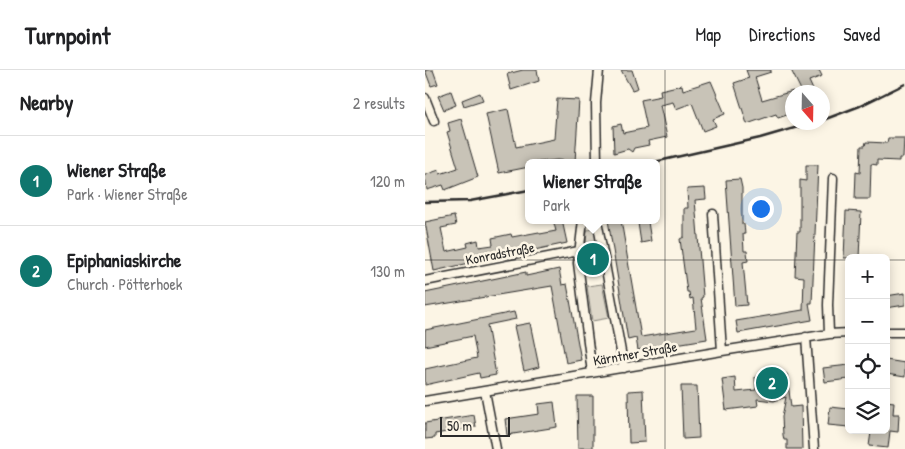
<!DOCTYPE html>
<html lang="en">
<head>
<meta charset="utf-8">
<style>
	body { margin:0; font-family:"Patrick Hand",sans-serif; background:#f6f6f6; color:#202124 }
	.controls { position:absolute; right:15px; bottom:15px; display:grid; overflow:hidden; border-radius:8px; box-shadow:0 2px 12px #0003 }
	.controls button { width:45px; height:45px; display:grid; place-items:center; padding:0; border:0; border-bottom:1px solid #e0e0e0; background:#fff; color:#202124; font:25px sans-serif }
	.compass { position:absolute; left:360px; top:15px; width:45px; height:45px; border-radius:50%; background:#fff; box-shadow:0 2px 12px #0003; rotate:160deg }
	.scale { position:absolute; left:15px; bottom:12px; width:70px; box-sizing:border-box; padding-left:5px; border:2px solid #2b2b2b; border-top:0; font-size:14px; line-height:18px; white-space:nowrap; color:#2b2b2b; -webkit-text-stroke:4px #fcf5e5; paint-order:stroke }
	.you { position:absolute; left:335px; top:138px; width:18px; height:18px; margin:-12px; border:4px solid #fff; border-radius:50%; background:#1a73e8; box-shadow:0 0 0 8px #1a73e833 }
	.badge { display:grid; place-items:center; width:32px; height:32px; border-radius:50%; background:#0f766e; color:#fff; font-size:16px; font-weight:700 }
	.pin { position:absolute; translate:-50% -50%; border:2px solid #fff; box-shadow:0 1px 5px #0006 }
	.popup { position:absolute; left:100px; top:89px; width:135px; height:65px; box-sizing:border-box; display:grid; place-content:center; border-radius:8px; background:#fff; filter:drop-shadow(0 1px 4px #0005); font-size:16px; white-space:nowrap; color:#757577 }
	.popup b { font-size:19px; color:#202124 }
	.popup::after { content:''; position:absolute; left:50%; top:100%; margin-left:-10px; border:10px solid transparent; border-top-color:#fff }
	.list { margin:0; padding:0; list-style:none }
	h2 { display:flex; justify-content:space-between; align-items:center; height:65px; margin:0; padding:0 20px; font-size:21px }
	h2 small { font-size:16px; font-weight:400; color:#757577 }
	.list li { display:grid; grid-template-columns:32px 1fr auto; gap:15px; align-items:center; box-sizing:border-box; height:90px; padding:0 20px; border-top:1px solid #e0e0e0 }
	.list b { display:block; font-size:19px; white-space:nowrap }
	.list p { margin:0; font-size:16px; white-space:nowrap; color:#757577 }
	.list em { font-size:16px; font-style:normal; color:#757577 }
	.icon { flex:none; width:28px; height:28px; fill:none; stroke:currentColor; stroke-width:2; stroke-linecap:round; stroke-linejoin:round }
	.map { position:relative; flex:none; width:480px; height:379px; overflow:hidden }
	header { display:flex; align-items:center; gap:30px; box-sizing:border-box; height:70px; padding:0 25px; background:#fff; border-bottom:1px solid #e0e0e0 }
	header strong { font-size:24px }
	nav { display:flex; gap:28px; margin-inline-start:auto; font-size:18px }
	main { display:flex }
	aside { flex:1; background:#fff }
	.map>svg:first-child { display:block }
</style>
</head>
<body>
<header>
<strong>Turnpoint</strong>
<nav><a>Map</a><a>Directions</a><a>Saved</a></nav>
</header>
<main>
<aside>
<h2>Nearby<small>2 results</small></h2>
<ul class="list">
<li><span class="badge">1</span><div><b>Wiener Straße</b><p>Park · Wiener Straße</p></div><em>120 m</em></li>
<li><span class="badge">2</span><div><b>Epiphaniaskirche</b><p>Church · Pötterhoek</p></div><em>130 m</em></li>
</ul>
</aside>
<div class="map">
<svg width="480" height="379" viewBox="0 0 480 379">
	<rect width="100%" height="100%" fill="#fcf5e5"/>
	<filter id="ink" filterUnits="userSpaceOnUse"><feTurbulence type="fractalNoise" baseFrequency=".02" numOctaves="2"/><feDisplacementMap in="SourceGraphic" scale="10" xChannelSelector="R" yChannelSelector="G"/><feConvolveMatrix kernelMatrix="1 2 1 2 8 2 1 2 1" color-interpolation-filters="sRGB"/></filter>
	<g filter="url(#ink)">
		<!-- green -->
		<path fill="#ded8ca" stroke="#84827a" d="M171,159L179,202L168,203L160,196L162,160Z
			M177,214L184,248L167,251L162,216Z"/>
		<!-- building -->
		<path fill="#c8c3b7" stroke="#2b2b2b" d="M0,0H8L13,14L6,16Z
			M98,0H112L114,11L86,20L82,4Z
			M196,0H207L213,18L207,20Z
			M321,0H346V2L330,7L337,30L368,21V43L353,48L351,44L322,54L309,13L324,8Z
			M366,0H394L397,6L384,11L388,20L377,22Z
			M286,11L300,44L288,49L291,56L278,61L267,33L251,39L248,32L235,35L242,67L223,71L224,75L209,78L207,82L203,79L189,83L188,56L196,54L198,63L222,58L216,30L236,26L235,20L257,15L258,20Z
			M26,21L31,35L19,40L13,26Z
			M55,23L58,30L39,36L37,30Z
			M132,29L154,30L150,92L132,90L104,93V97L74,103L61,44L83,39L91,77L129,69Z
			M36,49L53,107L20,120L18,115L2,120L0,105L14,100L15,104L33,98L22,62L25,61L23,53Z
			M463,68H479L478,88H474V91L452,90V95L446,94L445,129H430L431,102L435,103L436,76H440L441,72L462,73Z
			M381,95H393L387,233H384L387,250L313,263L311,251L378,240L379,207L370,206L372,162H375V110L381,111Z
			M315,109L317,118V154H319L320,164H318L319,181H322L323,191L318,192L322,235L310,236L301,110Z
			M280,118L281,129L270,130L278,227L276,228L282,269L213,280L211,268L203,270L183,150H196L216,267L271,258L268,228L265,229L264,222H262L255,169L259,167V138H263L262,119Z
			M421,141L436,142L434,188H419Z
			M29,146L31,155L16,158L21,182L43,177L42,173L53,170L54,177L68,175L67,168L86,164L87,167L114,162L115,164L131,161L128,150H137L142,173L100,182V178L62,186V189L9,201L0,152Z
			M223,152L226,171L216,173L213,153Z
			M134,199L137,215L142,214L156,290L141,293L127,216L0,237V223L101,202V206Z
			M480,223V235L461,238V226Z
			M89,242L91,249L62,255L71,305L55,308L54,303L0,315V299L52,288L48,266L0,276V260Z
			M105,253L114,297L99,301L89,256Z
			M461,290L480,293V307L461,304Z
			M424,295V309L400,312L398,298Z
			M346,302L362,304L366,337L376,336L377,379H362V370H359L358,365L357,347L361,327L349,331L332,329L333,336L301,340L297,309L310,307L311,322L331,320L330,307Z
			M256,316H272L274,368L258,369Z
			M218,320L220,372L204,373L203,321Z
			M152,326H168V378H153Z
			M461,331L469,332L468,344H474L473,362L465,361L463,378L444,376L446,362L461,360Z
			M129,332L132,357L82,365L80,349L114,344L113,334Z
			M405,337L424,339V357L403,355Z
			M49,345L51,357L10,364V368L0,369V353Z"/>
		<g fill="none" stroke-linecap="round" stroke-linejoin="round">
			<defs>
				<path id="street" d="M0,28L9,51
					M172,93L171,33L174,0
					M288,144L297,281
					M158,150L153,193L167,303
					M172,150L199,298
					M0,211L154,181
					M461,262H480
					M404,264L403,235L408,108
					M381,267L389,379
					M60,321L71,379
					M0,331L297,281L404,264L424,263"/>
			</defs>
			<!-- street casing -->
			<use href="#street" stroke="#2b2b2b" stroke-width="11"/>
			<!-- street -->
			<use href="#street" stroke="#fcf5e5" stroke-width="8"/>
			<!-- rail -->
			<path stroke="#2b2b2b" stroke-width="2.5" d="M398,50L435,36L480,14
				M225,93L335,68L390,52
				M0,132L45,131L104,120"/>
		</g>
	</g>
	<!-- grid -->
	<path fill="none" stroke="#2b2b2b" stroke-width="1" stroke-opacity="0.55" d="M240,0V379M0,190H424M461,190H480"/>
	<g text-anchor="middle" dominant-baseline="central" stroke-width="5" stroke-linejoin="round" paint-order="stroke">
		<!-- street labels -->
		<g font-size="14" fill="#2b2b2b" stroke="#fcf5e5">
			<text transform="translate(75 183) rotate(-11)">Konradstraße</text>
			<text transform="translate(210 283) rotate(-10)">Kärntner Straße</text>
		</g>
	</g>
</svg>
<div class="controls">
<button>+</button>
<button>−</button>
<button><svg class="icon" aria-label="locate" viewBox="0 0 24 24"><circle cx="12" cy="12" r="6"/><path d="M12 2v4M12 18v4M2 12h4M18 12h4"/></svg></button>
<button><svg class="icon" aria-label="layers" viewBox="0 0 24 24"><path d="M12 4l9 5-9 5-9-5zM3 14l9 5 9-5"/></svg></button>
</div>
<svg class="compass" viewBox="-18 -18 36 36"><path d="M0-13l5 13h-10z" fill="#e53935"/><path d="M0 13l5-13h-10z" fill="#757577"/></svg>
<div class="scale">50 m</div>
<div class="you"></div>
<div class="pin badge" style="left:168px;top:189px">1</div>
<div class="popup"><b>Wiener Straße</b>Park</div>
<div class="pin badge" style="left:347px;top:313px">2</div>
</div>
</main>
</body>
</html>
